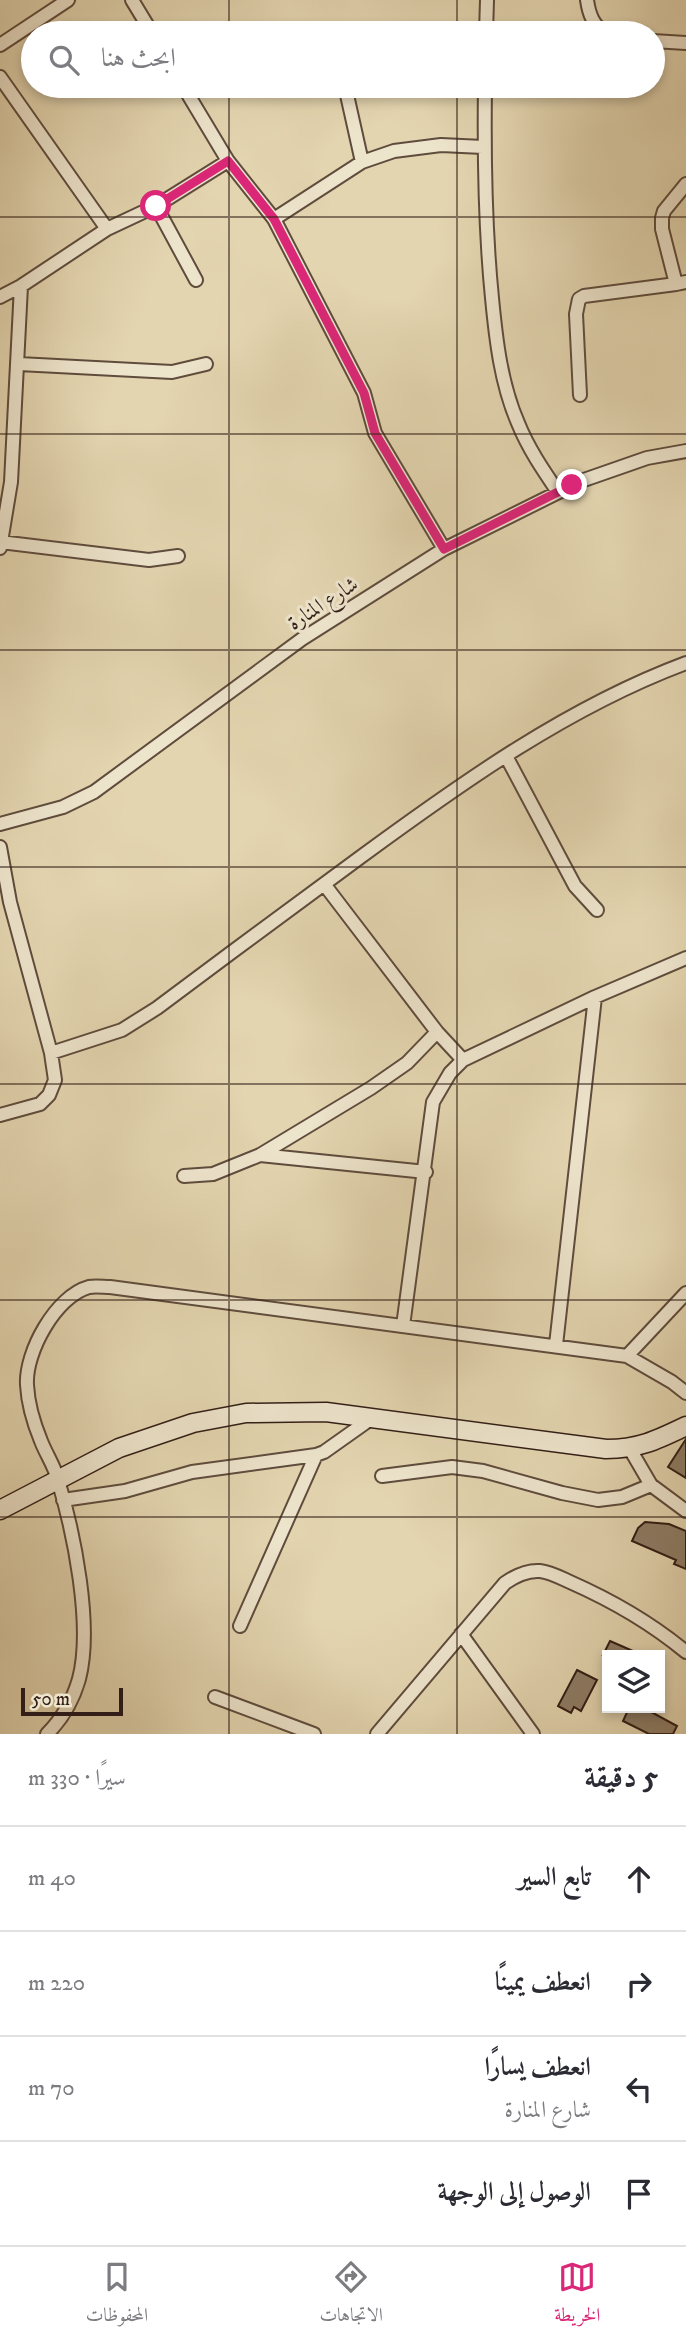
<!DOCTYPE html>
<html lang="ar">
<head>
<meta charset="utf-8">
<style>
	body { margin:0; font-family:"IM FELL DW Pica",Amiri,serif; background:#f2f2f3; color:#2b2b33; direction:rtl }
	.controls { position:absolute; right:21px; bottom:21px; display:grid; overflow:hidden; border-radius:0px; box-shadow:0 4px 10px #0003 }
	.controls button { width:63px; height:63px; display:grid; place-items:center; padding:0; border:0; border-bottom:2px solid #e1e1e2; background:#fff; color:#2b2b33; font:35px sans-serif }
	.scale { position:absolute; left:21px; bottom:18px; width:102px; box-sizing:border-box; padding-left:7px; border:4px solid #331f17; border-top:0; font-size:19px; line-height:24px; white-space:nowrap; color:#331f17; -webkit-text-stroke:5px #ede4cc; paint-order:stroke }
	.stop { position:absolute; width:21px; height:21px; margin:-16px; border:5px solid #db2777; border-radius:50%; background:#fff }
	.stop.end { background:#db2777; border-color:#fff; box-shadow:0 2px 7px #0008 }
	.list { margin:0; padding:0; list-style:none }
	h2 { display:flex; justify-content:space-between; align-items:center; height:91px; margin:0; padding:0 28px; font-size:30px }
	h2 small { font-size:23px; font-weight:400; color:#7c7c81 }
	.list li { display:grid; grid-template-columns:46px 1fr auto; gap:21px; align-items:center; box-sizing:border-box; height:105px; padding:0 28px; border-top:2px solid #e1e1e2 }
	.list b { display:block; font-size:26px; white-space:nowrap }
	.list p { margin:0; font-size:23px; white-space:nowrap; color:#7c7c81 }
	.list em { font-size:23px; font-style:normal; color:#7c7c81 }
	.icon { flex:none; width:38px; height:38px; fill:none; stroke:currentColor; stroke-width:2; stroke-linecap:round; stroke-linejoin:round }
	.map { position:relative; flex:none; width:686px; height:1734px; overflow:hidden; direction:ltr }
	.search { position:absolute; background:#fff; box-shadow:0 4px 10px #0003; left:21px; right:21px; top:21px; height:77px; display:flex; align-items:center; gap:18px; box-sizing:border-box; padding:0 24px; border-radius:38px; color:#7c7c81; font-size:26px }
	.sheet { height:511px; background:#fff }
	nav { display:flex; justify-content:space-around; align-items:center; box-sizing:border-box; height:98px; border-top:2px solid #e1e1e2; background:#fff; font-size:19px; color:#7c7c81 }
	nav a { display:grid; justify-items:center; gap:4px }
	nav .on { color:#db2777 }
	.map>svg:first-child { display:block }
</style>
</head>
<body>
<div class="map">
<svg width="686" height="1734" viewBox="0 0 686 1734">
	<rect width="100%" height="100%" fill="#e3d5b0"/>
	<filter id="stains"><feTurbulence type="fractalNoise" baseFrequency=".00286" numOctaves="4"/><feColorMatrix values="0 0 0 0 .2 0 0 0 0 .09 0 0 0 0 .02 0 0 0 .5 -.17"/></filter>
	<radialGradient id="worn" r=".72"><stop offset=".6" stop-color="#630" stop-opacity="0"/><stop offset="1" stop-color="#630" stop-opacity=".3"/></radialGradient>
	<!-- building -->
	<path fill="#8f7e67" stroke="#331f17" stroke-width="2" d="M686,1439V1478L668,1467Z
		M645,1522L669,1524L686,1531V1569L674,1564L676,1560L632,1541L638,1528Z
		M610,1641L642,1655H603Z
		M577,1670L597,1680L581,1711L574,1707L571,1713L558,1706Z
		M629,1708H644L677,1726L673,1734H649L623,1721Z"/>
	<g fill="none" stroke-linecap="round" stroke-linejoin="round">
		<defs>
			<path id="street" d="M132,0L152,33
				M587,0C589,14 593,26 606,33
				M486,33L487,0
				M653,41L686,43
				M0,45L68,0
				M0,77L107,229
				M183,86L228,161L274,219L364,393L375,433L444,549
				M345,86L362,162
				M485,86C484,157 485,228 492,298C496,340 501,384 518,423C528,448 543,470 558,492
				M686,184L664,211L662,218V229L676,284L686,282
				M156,206L196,280
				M274,219L362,162L394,151L441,145L483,147
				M0,297L21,286L107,229L156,206L228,161
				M19,364L172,372L206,364
				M580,395L576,314L579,299L584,296L676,284
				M0,542L149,560L178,556
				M0,548L11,482L21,286
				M506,756L575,886L597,910
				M0,824L63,807L94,792L302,639L444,549L581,481L647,458L686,451
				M0,847L10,902L51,1053L55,1080L49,1095L40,1104L0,1115
				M324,884L437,1032L463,1060
				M51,1053L122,1030L157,1008C225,957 294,906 362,856C463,782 568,707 686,663
				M260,1155L426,1172
				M184,1176L213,1174L260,1155L371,1088L407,1063L437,1032
				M403,1326L433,1102L450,1073L463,1060L595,997L686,958
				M556,1345L595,997
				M627,1356L686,1293
				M630,1449L651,1485L686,1511
				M382,1476L452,1467L483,1471L562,1493L598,1500L622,1497L651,1485
				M63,1500L125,1491L192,1472L316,1455L324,1452L372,1418
				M240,1626L316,1455
				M461,1634L533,1734
				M215,1697L314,1734
				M47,1734C62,1719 73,1700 79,1679C93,1626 74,1533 58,1480C55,1467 46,1454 41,1441C34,1424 28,1404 27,1385C25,1352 56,1296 89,1287C95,1286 104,1287 110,1287L627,1356L672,1382L686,1393
				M377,1734L505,1583C515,1576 527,1570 540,1571C550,1572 561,1578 570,1582C613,1601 651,1623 686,1652"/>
			<path id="secondary" d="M0,1510L119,1448L193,1423L246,1413L326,1412L606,1449C639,1449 657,1440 686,1426"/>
		</defs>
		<!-- street casing -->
		<use href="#street" stroke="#5f4c3d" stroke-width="16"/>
		<!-- secondary casing -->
		<use href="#secondary" stroke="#331f17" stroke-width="21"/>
		<!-- street -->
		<use href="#street" stroke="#ede4cc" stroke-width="12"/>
		<!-- secondary -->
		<use href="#secondary" stroke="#ede4cc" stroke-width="18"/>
	</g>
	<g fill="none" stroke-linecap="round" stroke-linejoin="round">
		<!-- route -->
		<path stroke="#db2777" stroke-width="9" d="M156,206L228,161L274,219L364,393L375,433L444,549L572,485"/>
	</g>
	<!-- grid -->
	<path fill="none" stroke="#331f17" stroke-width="2" stroke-opacity="0.55" d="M229,0V33M457,0V33M229,86V1734M457,86V1734M0,217H686M0,434H686M0,650H686M0,867H686M0,1084H686M0,1300H686M0,1517H686"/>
	<g text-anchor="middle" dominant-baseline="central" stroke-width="6" stroke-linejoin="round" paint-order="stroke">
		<!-- street labels -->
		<g font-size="21" fill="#331f17" stroke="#ede4cc">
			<text transform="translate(323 604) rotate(-33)">شارع المنارة</text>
		</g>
	</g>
	<rect width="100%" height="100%" filter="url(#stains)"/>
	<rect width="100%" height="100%" fill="url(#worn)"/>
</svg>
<div class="controls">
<button><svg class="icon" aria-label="layers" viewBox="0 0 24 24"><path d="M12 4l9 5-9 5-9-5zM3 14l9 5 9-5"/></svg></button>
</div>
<div class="scale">50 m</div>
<div class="stop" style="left:156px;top:206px"></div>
<div class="stop end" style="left:572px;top:485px"></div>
<div class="search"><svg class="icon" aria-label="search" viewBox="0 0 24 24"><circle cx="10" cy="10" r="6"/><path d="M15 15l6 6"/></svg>ابحث هنا</div>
</div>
<section class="sheet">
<h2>5 دقيقة<small>سيرًا · 330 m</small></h2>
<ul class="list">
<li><svg class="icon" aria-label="ahead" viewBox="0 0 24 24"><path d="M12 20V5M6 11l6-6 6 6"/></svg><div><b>تابع السير</b></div><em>40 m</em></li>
<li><svg class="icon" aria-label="right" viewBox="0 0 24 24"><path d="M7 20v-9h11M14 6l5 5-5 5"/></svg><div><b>انعطف يمينًا</b></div><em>220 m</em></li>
<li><svg class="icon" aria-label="left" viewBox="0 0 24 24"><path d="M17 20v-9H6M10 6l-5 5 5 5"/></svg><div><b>انعطف يسارًا</b><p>شارع المنارة</p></div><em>70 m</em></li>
<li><svg class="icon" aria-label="arrive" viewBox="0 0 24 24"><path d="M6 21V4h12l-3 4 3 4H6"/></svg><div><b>الوصول إلى الوجهة</b></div></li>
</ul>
</section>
<nav>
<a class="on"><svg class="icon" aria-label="map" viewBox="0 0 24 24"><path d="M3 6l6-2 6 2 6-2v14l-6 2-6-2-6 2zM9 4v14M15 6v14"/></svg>الخريطة</a>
<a><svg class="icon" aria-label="directions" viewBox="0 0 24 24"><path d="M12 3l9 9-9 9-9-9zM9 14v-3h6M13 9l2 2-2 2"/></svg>الاتجاهات</a>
<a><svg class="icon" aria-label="saved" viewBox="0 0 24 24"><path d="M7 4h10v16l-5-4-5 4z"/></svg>المحفوظات</a>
</nav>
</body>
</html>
